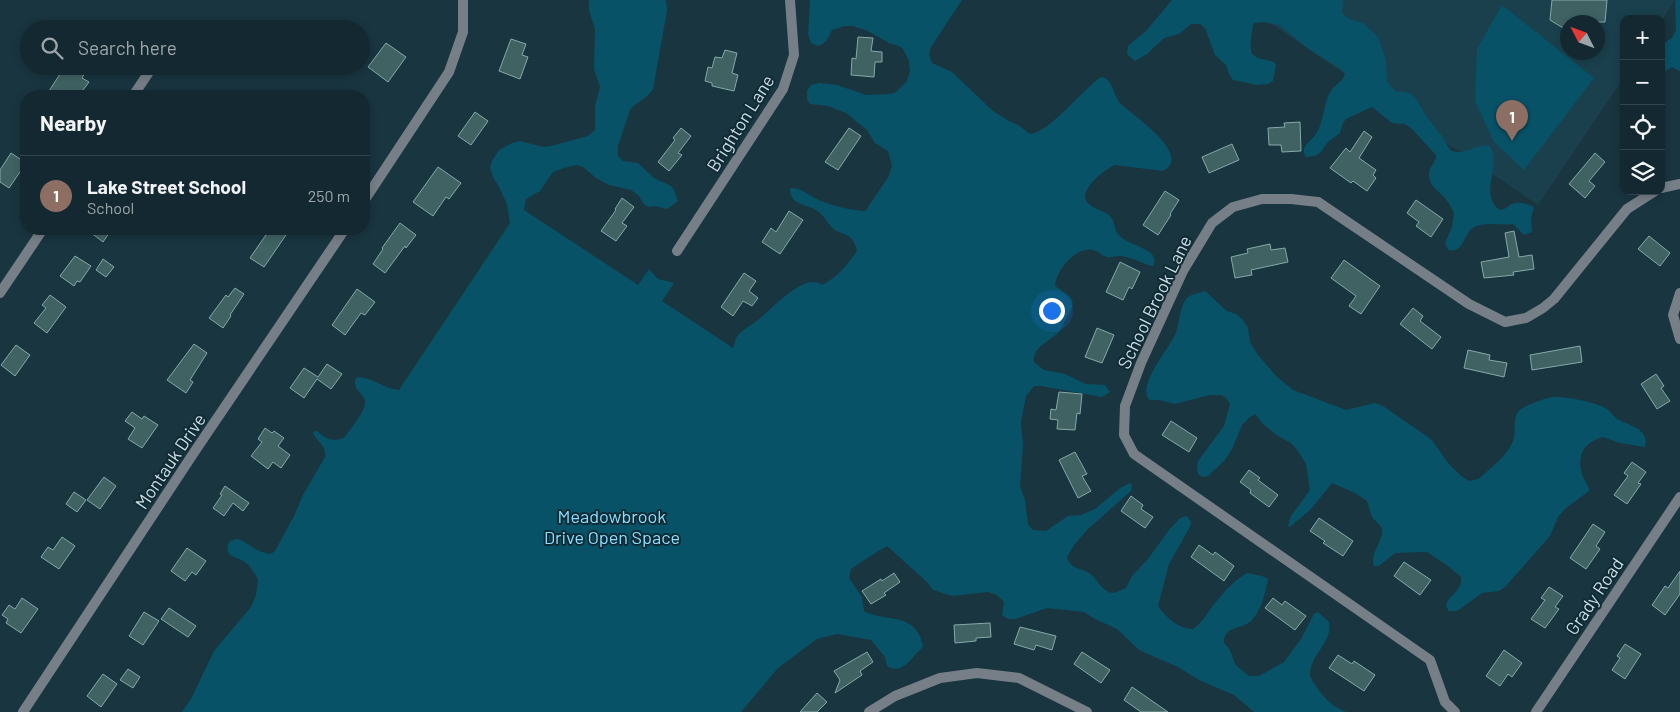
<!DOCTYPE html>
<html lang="en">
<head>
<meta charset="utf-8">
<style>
	body { margin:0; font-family:Barlow,sans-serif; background:#1c3038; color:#f1f3f6 }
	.controls { position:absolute; right:15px; top:15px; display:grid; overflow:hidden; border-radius:10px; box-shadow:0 2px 8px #0003 }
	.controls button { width:45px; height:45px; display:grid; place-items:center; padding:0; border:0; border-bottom:1px solid #32444c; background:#132830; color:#f1f3f6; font:25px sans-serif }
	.compass { position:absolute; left:1560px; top:15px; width:45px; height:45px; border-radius:50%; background:#132830; box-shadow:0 2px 8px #0003; rotate:312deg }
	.you { position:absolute; left:1051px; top:310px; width:18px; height:18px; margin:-12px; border:4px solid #fff; border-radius:50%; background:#1a73e8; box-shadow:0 0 0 8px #1a73e833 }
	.badge { display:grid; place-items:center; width:32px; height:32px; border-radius:50%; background:#8c9099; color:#fff; font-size:16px; font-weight:700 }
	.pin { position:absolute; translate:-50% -41px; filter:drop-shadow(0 1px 2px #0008) }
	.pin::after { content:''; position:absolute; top:26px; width:18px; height:15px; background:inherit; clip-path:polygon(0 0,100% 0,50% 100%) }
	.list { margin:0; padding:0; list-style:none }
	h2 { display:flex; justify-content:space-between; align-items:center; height:65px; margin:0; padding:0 20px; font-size:21px }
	h2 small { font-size:16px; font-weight:400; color:#9da6ab }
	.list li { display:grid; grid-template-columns:32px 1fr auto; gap:15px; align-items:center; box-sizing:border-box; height:80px; padding:0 20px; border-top:1px solid #32444c }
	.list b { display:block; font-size:19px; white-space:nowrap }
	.list p { margin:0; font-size:16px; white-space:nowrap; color:#9da6ab }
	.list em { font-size:16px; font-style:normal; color:#9da6ab }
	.icon { flex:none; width:28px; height:28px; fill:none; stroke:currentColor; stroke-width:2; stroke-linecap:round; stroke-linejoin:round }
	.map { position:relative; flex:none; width:1680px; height:712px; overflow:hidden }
	.search { position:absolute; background:#132830; box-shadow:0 2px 8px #0003; left:20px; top:20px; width:350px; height:55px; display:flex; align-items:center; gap:12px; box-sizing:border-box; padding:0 18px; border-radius:28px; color:#9da6ab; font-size:19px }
	.panel { position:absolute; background:#132830; box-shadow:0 2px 8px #0003; left:20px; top:90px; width:350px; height:145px; border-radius:20px }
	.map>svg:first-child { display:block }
</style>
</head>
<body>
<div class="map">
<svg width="1680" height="712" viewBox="0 0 1680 712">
	<rect width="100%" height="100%" fill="#193540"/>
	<!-- built -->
	<path fill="#1a404d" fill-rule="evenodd" d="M1274,0H1675L1661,21V19H1624V77L1538,205L1261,17ZM1568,22H1598V52H1568Z"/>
	<!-- green -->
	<path fill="#085268" d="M589,0H666L667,11L653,89C647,99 636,102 630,110L618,146V156L623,161L638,163L654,178L671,186L674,190L678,201L667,209L655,206L648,207L644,204L638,195L631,190L609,185L596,178L583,167L576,165L564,168L553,172L540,191L526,199L524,210L638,285L649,269L658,279L674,283L662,301L733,348C735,343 735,338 739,334C745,328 752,325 758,320C771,310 805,271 822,285C838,277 847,265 857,251C853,234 848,237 835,230C829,226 825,217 819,212C809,204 790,206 790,189L792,188C802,188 811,197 821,201C833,206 850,210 864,211L866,210L889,176L892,166L888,151L875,143L867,130L846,113L828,106L810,104L807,100V91L811,85L820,83L837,85L866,95L891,94L896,92L907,81L910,71L909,61L903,49L899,46L889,43L868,31L853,26H844L832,30C828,38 827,43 818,46L811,43L808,34L810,0H962L931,47L929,54L932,63L952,72L993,111L1009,121L1018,125L1030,134C1049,133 1084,88 1101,77C1113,78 1113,96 1121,104C1131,114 1194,155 1163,171L1115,165C1105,169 1078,190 1087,202C1093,210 1104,210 1110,216C1115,221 1114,229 1118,234C1128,247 1162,248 1153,266H1151C1142,263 1133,258 1122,256C1117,255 1112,258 1107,257C1102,256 1099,251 1093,250C1076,246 1056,270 1055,286C1073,298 1078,300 1066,319C1063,324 1062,329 1058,333C1049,341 1032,348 1034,362L1044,370L1065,374L1086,384L1105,385L1110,392L1102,397L1041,386H1034L1026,396L1021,422L1023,445L1020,486L1025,500L1028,524L1033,530L1046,531L1068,516L1081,515L1095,509L1120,488L1130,483L1132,485L1131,491L1087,530L1074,545L1067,557C1071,570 1080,567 1089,573C1099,580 1101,592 1114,593L1126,588L1132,576L1148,559L1169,530L1180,518L1187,516L1191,522L1190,527L1169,564L1159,602L1158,606C1167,618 1178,629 1193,629C1201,624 1206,615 1212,607C1222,594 1232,582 1247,573L1262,576L1268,579C1265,594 1262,608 1252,620C1243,630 1223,625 1224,643L1230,650L1235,664L1239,668L1249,676H1259L1284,662L1301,639L1314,614L1318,612L1329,622C1333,643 1309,655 1310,676C1318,691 1330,707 1347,712H1254L1234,695L1199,680L1178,667L1139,650L1117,629L1095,619L1084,612L1047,608L1015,619H1008L1002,615L1004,602L997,595L988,592L952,596L933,590L927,582L887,546C874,553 863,561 851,569L849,578L862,597L864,611C886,623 916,611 923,646C921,650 917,652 915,655C907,664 899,674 887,666L885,657L871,640L837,634L817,639L778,668L741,712H182L191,699L214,651L251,607L256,595L258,579C254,573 251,566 245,562C237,556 223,558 229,542C239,535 245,543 254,548C258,551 264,552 269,554H271L275,551L294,516L303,495L325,457C327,445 316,442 313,432L317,431C326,439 334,443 345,437C350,429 370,407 364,398C360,391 354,389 355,380L358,377C373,378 385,389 399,390L510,223L507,204L498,185L493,177L490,168L492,161L499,150L512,143L520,141L543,147L551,146L588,136L595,130V106L600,87L594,69L595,29L589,10Z
		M1172,0H1343L1342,13L1349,19L1363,23L1378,37L1386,60L1387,82L1395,91L1410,93L1416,98L1426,116L1442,136L1450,150C1464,157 1476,143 1490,146C1502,166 1478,196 1500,210C1506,209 1507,207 1512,204C1519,201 1528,204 1534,207L1531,218L1532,232L1524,235L1513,224C1501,226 1484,221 1473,228C1463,234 1465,253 1448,250L1445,243L1452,227L1454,213C1451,207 1448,201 1443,196C1437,189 1427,184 1429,173C1430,166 1436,162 1436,155L1411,128L1405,124L1392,123L1372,107L1346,119L1343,123L1340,133L1328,142L1320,153L1315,156L1306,157C1299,146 1311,142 1316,134C1324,122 1323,105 1330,92C1334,85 1342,83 1345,74L1341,69L1310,50L1279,25L1264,22L1254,23L1253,25C1252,35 1249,43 1252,54L1258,58L1274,62L1276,65L1273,81L1268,84L1257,85L1233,80L1229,74L1226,65L1215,55L1205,28L1200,24H1191L1179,34L1164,38L1147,54L1135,61L1127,54L1128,46L1146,31Z
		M1675,0H1680V71L1672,67L1661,74V45L1672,38L1676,30Z
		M1502,5L1594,78L1524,170L1494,142L1475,101L1477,49Z
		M1205,291L1227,311L1236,314L1243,320L1248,328L1250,342L1258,355L1276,376L1293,390L1346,410L1375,403L1383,406L1432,440L1448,463L1461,476L1469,481L1478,479L1482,476C1493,466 1510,453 1514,438C1516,428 1512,416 1521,409C1529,404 1543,399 1553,397C1564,396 1596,402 1605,408C1611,411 1614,418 1619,420C1631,426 1650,430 1645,447L1620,443L1603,437C1582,443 1576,457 1583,477C1585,482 1589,485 1589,491L1566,508L1558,517L1550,536L1505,587L1499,591L1482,593L1460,609L1456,611H1449L1446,606C1449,593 1462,593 1461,577L1448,566L1427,552H1423L1395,553L1379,566H1374C1369,553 1384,542 1382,528L1372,517L1367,501L1355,493L1332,483L1311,509L1290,527L1288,526L1291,516L1310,490L1306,464L1298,451L1291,443L1278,436L1262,423L1255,414L1250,417L1242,425L1232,449L1225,460L1208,476L1203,477L1198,474L1197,467L1198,461L1224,426L1230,404L1225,397L1221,395H1210L1174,404L1160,400H1150C1135,388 1169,348 1175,335C1180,324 1179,307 1187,298C1191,294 1200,293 1205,291Z"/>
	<!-- building -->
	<path fill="#406263" stroke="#85a9aa" d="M1552,0H1607L1605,22H1568V31L1550,20Z
		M858,37L873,38L871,51L882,52V62H875L874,77L851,75L852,58L856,59Z
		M511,39L526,44L522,55L528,57L520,79L499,71Z
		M386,43L406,57L388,82L368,67Z
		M725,50L737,53L732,73L738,75L734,91L712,86V83L705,81L708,67L712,68L715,57L722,58Z
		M71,66H89L82,78L89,82L80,94L78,92L75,96H57L49,91L62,71L66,74Z
		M475,112L488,121L471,145L458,136Z
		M1300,122L1301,151L1282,152L1281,145H1269L1268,128L1285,127L1284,123Z
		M681,128L691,136L678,153L682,155L669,171L658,162L675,140L673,138Z
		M849,128L861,136L838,170L825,162Z
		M1364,131L1372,137L1359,158L1376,170L1373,175L1376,178L1367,191L1353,181L1351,183L1330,168L1346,148L1350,152Z
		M1232,144L1239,160L1209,173L1202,157Z
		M11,153L26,163V176L20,172L9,188L0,182V170Z
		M1595,153L1605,162L1589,181L1595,186L1585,198L1569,184Z
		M438,167L461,183L449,199L446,197L433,216L413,202Z
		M1165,191L1179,200L1170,214L1171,215L1158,235L1143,225Z
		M622,198L634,207L622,223L627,226L616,241L601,231L616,210L615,209Z
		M1416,200L1443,219L1431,237L1416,226L1419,222L1407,213Z
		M789,211L803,220L780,254L762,242L771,228L776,232Z
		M400,223L416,235L406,248L405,246L385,273L373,264L383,249L382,248Z
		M86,229H112L103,242Z
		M270,229H277L286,235L264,267L250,258Z
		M1514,231L1519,257L1532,255L1534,269L1513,272L1514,275L1484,278L1481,262L1509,257L1505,233Z
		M1649,236L1670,253L1660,266L1638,249Z
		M1270,244L1271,250L1285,248L1288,262L1251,270L1252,275L1235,278L1231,257L1248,253L1247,249Z
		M75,256L91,266L80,282L77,281L74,286L60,276Z
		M103,259L114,267L106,277L96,270Z
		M1344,260L1380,286L1361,314L1349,306L1356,296L1331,278Z
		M1120,262L1140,272L1132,289L1129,287L1123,300L1106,292Z
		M744,273L756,281L749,291L758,298L752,306L743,301L733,316L721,307Z
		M235,288L244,294L230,315L231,316L223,328L209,318L226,295L228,297Z
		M357,289L375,302L365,315L361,313L345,335L332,325Z
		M50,295L66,307L47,333L34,323L46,308L42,305Z
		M1413,308L1423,316L1420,321L1441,337L1432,349L1400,324Z
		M1097,328L1114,335L1102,363L1085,357Z
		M194,344L207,353L190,380L193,382L186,393L167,380Z
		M16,345L30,355L15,376L1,365Z
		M1580,346L1582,362L1532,370L1530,355Z
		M1468,350L1490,355L1489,360L1507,363L1504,377L1464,368Z
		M327,364L342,374L331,389L317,379L304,398L290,388L304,368L318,377Z
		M1656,374L1664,386L1661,388L1670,401L1657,409L1641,384Z
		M1059,392L1082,394L1080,414L1077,413L1075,430L1057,429L1058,420L1050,419L1051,409L1056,410Z
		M132,412L142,419L144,416L158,425L142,448L128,439L135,428L125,421Z
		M1171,421L1197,438L1189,452L1162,435Z
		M265,428L272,433L274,431L284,438L278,446L290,455L281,468L273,462L268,469L251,456L262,442L258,439Z
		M1075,452L1087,474L1082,476L1091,491L1078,498L1059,460Z
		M1632,462L1646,472L1638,483L1641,484L1627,504L1614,495L1628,476L1624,473Z
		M1249,470L1260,478L1258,480L1278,495L1269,507L1250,493L1251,490L1240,482Z
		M104,477L116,486L100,509L87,500Z
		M225,486L249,503L243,511L233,503L224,516L213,508L222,495L220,494Z
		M74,492L86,500L77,512L66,504Z
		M1131,496L1143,505L1141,509L1153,517L1145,528L1121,511Z
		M1319,518L1353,541L1343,556L1323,543L1325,541L1310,531Z
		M1593,524L1605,532L1596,546L1600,549L1586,569L1570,558Z
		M62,537L75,546L59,569L41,557L48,547L53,550Z
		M1199,545L1213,555L1215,552L1234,566L1224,581L1191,557Z
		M187,548L206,561L196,575L192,572L185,581L171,571Z
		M1404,562L1431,580L1420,595L1394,576Z
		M1680,571V594L1665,615L1652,605L1665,586L1668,588Z
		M894,573L900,582L884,593L886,595L871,604L862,591L881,579L882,581Z
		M1549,587L1563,596L1555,607L1559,609L1545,628L1531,619L1545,600L1541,598Z
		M22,598L38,609L21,633L6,623L8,619L2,615L9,605L15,609Z
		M1273,598L1282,605L1285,601L1306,616L1295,630L1265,608Z
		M169,608L196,626L188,637L161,619Z
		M144,612L159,621L143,645L129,636Z
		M990,623L991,637L976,638V641L955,643L954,625Z
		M1020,627L1056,636L1052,650L1036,645L1034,650L1014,644Z
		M1625,644L1641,654L1625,679L1612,670L1620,658L1617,656Z
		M1504,650L1522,663L1512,677L1508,674L1500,686L1486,676Z
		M867,652L873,662L860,671L862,675L835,693L840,680L834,671Z
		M1082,652L1110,670L1101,683L1074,664Z
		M1338,655L1352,664L1354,661L1375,675L1364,691L1329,668Z
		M128,669L140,677L133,688L120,680Z
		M103,674L117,684L101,707L87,696Z
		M1132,687L1168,712H1141L1124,700Z
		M817,693L827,702L817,712H800Z"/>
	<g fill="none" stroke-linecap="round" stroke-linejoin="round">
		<!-- minor -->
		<path stroke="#767f88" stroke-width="10" d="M133,96L153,66
			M1661,188L1680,184
			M364,201L449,72L463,32V0
			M677,251L783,89L794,55L790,0
			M0,293L43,229
			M1680,293L1673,315L1680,339
			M23,712L195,451L345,229
			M869,712L895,696L940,678L977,673L1019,678L1087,712
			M1455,712L1445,702L1430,660L1134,454L1124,435L1125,406L1141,363L1183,271L1212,223L1233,207L1262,199H1291L1318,202L1469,304L1505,322L1526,318L1543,308L1554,299L1627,209L1655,191
			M1536,712L1680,497"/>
	</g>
	<g text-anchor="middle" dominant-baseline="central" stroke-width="4" stroke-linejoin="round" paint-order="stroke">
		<!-- street labels -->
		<g font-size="18" fill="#cddde4" stroke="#0f2b35">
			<text transform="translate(740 123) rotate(-58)">Brighton Lane</text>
			<text transform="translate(1154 302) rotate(-64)">School Brook Lane</text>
			<text transform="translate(170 461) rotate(-56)">Montauk Drive</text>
			<text transform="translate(1594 596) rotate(-56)">Grady Road</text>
		</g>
		<!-- park labels -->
		<g font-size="18" fill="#8ddfff" stroke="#0f2b35">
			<text x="612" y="516">Meadowbrook<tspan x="612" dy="21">Drive Open Space</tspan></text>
		</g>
	</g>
</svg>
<div class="controls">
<button>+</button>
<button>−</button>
<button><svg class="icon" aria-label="locate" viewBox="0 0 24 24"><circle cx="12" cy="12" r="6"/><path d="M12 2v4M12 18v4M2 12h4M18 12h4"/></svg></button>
<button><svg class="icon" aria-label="layers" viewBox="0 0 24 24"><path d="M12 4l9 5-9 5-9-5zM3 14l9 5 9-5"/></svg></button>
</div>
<svg class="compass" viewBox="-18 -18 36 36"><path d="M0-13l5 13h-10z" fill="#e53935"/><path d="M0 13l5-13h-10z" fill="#9da6ab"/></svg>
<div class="you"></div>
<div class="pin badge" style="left:1512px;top:141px;background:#8d6e63">1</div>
<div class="search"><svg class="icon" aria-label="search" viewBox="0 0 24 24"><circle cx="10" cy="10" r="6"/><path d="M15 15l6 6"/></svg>Search here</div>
<section class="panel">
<h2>Nearby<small></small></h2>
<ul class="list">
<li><span class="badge" style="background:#8d6e63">1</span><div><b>Lake Street School</b><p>School</p></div><em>250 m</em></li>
</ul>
</section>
</div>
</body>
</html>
